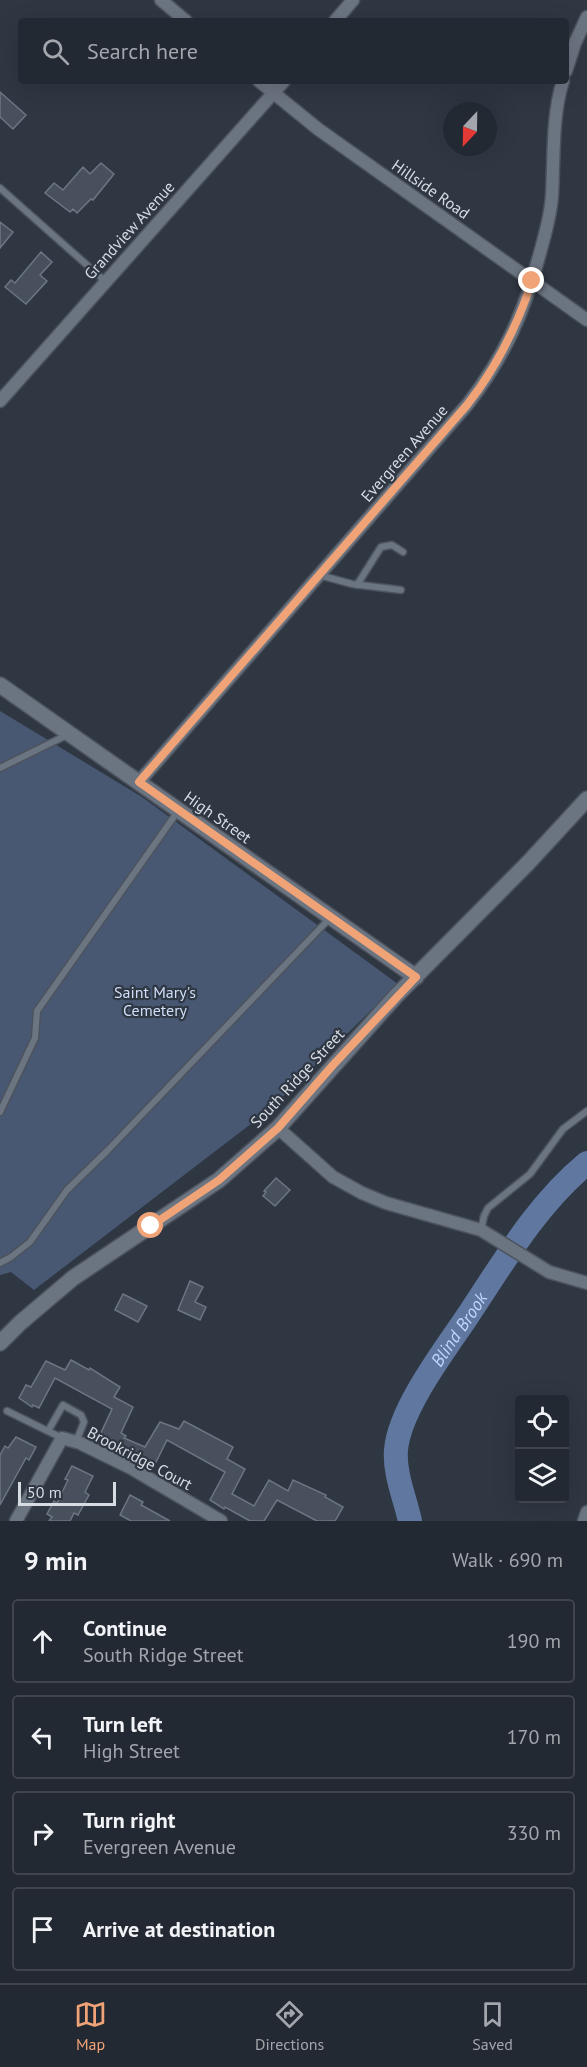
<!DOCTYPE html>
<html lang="en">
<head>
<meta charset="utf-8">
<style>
	body { margin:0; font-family:"PT Sans",sans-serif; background:#2b313a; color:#f1f3f6 }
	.controls { position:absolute; right:18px; bottom:18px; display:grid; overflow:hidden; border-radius:6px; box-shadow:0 6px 24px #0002 }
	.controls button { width:54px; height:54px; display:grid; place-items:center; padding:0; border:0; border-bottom:2px solid #40454d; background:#232932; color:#f1f3f6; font:30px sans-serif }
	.compass { position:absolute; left:443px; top:102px; width:54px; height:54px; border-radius:50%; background:#232932; box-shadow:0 6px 24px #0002; rotate:202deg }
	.scale { position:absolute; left:18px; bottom:15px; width:98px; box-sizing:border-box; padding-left:6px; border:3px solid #d7dce3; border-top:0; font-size:16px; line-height:21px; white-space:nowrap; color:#d7dce3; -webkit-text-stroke:4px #2f3743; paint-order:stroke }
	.stop { position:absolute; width:18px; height:18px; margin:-14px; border:4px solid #efa377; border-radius:50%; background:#fff }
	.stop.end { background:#efa377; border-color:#fff; box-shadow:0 2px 6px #0008 }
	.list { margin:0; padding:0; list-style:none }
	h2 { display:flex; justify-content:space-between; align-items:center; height:78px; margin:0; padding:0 24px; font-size:26px }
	h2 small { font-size:20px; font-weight:400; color:#a3a6ac }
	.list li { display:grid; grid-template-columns:39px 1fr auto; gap:18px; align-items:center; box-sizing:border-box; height:84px; margin:0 12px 12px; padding:0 12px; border:2px solid #40454d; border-radius:6px }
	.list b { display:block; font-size:22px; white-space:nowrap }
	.list p { margin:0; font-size:20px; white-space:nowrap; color:#a3a6ac }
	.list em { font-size:20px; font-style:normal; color:#a3a6ac }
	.icon { flex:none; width:33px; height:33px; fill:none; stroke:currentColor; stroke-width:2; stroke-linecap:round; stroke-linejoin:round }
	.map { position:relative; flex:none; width:587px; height:1521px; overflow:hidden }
	.search { position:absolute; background:#232932; box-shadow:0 6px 24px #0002; left:18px; right:18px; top:18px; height:66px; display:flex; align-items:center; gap:15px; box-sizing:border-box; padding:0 21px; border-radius:6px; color:#a3a6ac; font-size:22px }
	.sheet { height:462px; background:#232932 }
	nav { display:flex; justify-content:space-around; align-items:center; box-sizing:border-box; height:84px; border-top:2px solid #40454d; background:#232932; font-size:16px; color:#a3a6ac }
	nav a { display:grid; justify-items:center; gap:3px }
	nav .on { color:#efa377 }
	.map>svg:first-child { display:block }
</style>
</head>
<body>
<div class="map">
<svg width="587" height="1521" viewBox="0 0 587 1521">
	<rect width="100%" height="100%" fill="#2f3743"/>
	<!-- green -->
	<path fill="#485873" d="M0,711L142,797L398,984L269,1110L34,1290L11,1272L0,1275Z"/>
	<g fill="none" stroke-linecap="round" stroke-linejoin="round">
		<!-- river -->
		<path stroke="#6078a0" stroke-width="24" id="s1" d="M410,1521C405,1498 394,1473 396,1450C399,1410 444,1351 467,1317C503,1263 536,1205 587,1163"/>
	</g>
	<!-- building -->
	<path fill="#48505d" stroke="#6d7583" stroke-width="1.5" d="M0,92L26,115L13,129L0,117Z
		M101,163L114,174L93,200L91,199L77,213L73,209L70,212L45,193L54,183L63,190L83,167L90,174Z
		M0,222L13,232L0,248Z
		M41,252L52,262L40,275L47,281L26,304L5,287L11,280L15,283Z
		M276,1178L290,1190L275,1206L263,1196L266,1192L264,1191Z
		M190,1281L203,1287L195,1302L206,1307L200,1320L178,1310Z
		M123,1294L147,1306L138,1322L115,1310Z
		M71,1360L89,1370L90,1368L120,1387L114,1397L133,1407L121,1433L126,1436L124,1438L145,1447L160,1422L179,1429L184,1421L233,1447L227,1459L245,1469L232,1494L254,1506L269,1480L288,1491L293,1480L326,1495L325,1497L343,1507L335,1521H317L277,1500L264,1521H250L225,1507L224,1509L210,1500L225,1472L167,1440L153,1468L101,1443L103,1441L98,1439L112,1409L55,1378L39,1408L33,1405L32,1407L19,1398L26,1385L31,1387L46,1361L65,1370Z
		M16,1437L36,1447L29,1460L26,1458L0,1505V1455L5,1446L8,1448Z
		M72,1466L93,1476L85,1492L89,1495L78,1515L74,1513L70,1521H49L52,1517L47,1514L54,1501L57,1503L68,1480L65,1479Z
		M130,1495L143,1502L141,1505L170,1521H131L120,1515Z"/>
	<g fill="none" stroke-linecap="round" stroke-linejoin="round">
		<defs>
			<path id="service" d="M0,188L105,281
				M319,575L352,584L401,590
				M357,585L381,547L392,545L403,552
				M0,768L67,735
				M0,1112L35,1038L37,1011L178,811
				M481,1230L484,1216L488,1208L530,1174L563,1129L587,1111
				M0,1263L11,1257L30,1242L67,1190L108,1150L330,918
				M7,1411L62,1438
				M48,1431L63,1405L81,1415L84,1422L76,1442"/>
			<path id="minor" d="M161,0L186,21
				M335,21L353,0
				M566,71L575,43L587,17
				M259,81L318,129L587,320
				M0,401L284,81
				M139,782L467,405C505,356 524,313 540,253C545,234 551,215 552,195C554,160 552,114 563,81
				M278,1128L333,1177L362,1193L386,1203L481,1230L549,1272L587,1283
				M16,1521L62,1438L80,1443L131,1468L221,1521
				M584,1521L587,1512"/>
			<path id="tertiary" d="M0,685L416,977
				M0,1343L20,1323L73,1278L219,1180L278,1128L395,997L528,863L587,799"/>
		</defs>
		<!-- service casing -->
		<use href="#service" stroke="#4d535d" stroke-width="9"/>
		<!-- minor casing -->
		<use href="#minor" stroke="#4d535d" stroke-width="15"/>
		<!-- tertiary casing -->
		<use href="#tertiary" stroke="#4d535d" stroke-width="18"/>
		<!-- service -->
		<use href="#service" stroke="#6b7481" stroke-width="6"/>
		<!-- minor -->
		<use href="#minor" stroke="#6b7481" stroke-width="12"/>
		<!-- tertiary -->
		<use href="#tertiary" stroke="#6b7481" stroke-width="15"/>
	</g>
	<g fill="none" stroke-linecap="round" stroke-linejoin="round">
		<!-- route -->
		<path stroke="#efa377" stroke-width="8" d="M151,1226L219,1180L278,1128L333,1065L416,977L139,782L467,405C497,367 517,327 532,281"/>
	</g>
	<g text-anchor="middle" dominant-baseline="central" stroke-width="4.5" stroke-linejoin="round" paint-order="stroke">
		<!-- street labels -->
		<g font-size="16" fill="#d7dce3" stroke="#2f3743">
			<text transform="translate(431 189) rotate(35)">Hillside Road</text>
			<text transform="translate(129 230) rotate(-48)">Grandview Avenue</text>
			<text transform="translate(404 453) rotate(-49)">Evergreen Avenue</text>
			<text transform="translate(218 817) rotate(35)">High Street</text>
			<text transform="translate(297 1078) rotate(-47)">South Ridge Street</text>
			<text transform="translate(140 1458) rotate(28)">Brookridge Court</text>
		</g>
		<!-- park labels -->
		<g font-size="16" fill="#d0dff9" stroke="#2f3743">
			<text x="155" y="992">Saint Mary's<tspan x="155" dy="18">Cemetery</tspan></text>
		</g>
		<!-- water labels -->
		<g font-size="18" font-style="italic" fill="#bed5fc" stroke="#2f3743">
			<text stroke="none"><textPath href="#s1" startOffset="210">Blind Brook</textPath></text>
		</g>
	</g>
</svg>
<div class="controls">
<button><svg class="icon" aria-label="locate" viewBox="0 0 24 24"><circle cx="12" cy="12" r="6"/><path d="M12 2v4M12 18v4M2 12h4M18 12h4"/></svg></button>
<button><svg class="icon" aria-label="layers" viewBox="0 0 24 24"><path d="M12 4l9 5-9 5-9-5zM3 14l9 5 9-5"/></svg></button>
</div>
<svg class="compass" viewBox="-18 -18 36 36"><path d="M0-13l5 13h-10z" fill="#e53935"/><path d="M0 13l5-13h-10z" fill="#a3a6ac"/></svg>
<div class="scale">50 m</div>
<div class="stop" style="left:151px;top:1226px"></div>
<div class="stop end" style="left:532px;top:281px"></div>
<div class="search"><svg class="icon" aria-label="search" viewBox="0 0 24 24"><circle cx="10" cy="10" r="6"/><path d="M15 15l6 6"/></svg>Search here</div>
</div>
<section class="sheet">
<h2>9 min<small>Walk · 690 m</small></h2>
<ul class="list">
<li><svg class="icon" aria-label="ahead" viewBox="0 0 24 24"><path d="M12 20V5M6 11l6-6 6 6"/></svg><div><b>Continue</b><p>South Ridge Street</p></div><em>190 m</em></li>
<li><svg class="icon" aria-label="left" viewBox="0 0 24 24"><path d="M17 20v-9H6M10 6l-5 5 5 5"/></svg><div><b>Turn left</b><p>High Street</p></div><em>170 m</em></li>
<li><svg class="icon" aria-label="right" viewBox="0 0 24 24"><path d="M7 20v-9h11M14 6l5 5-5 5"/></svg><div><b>Turn right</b><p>Evergreen Avenue</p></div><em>330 m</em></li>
<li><svg class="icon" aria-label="arrive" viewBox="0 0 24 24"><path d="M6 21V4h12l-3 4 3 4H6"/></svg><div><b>Arrive at destination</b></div></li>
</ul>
</section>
<nav>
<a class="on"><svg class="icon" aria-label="map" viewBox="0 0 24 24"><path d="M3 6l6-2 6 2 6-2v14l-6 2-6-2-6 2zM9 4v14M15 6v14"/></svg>Map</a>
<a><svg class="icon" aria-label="directions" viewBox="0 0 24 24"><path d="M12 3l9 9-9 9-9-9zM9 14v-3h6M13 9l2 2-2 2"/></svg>Directions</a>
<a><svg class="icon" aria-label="saved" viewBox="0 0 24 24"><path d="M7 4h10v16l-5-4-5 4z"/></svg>Saved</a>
</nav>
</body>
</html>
